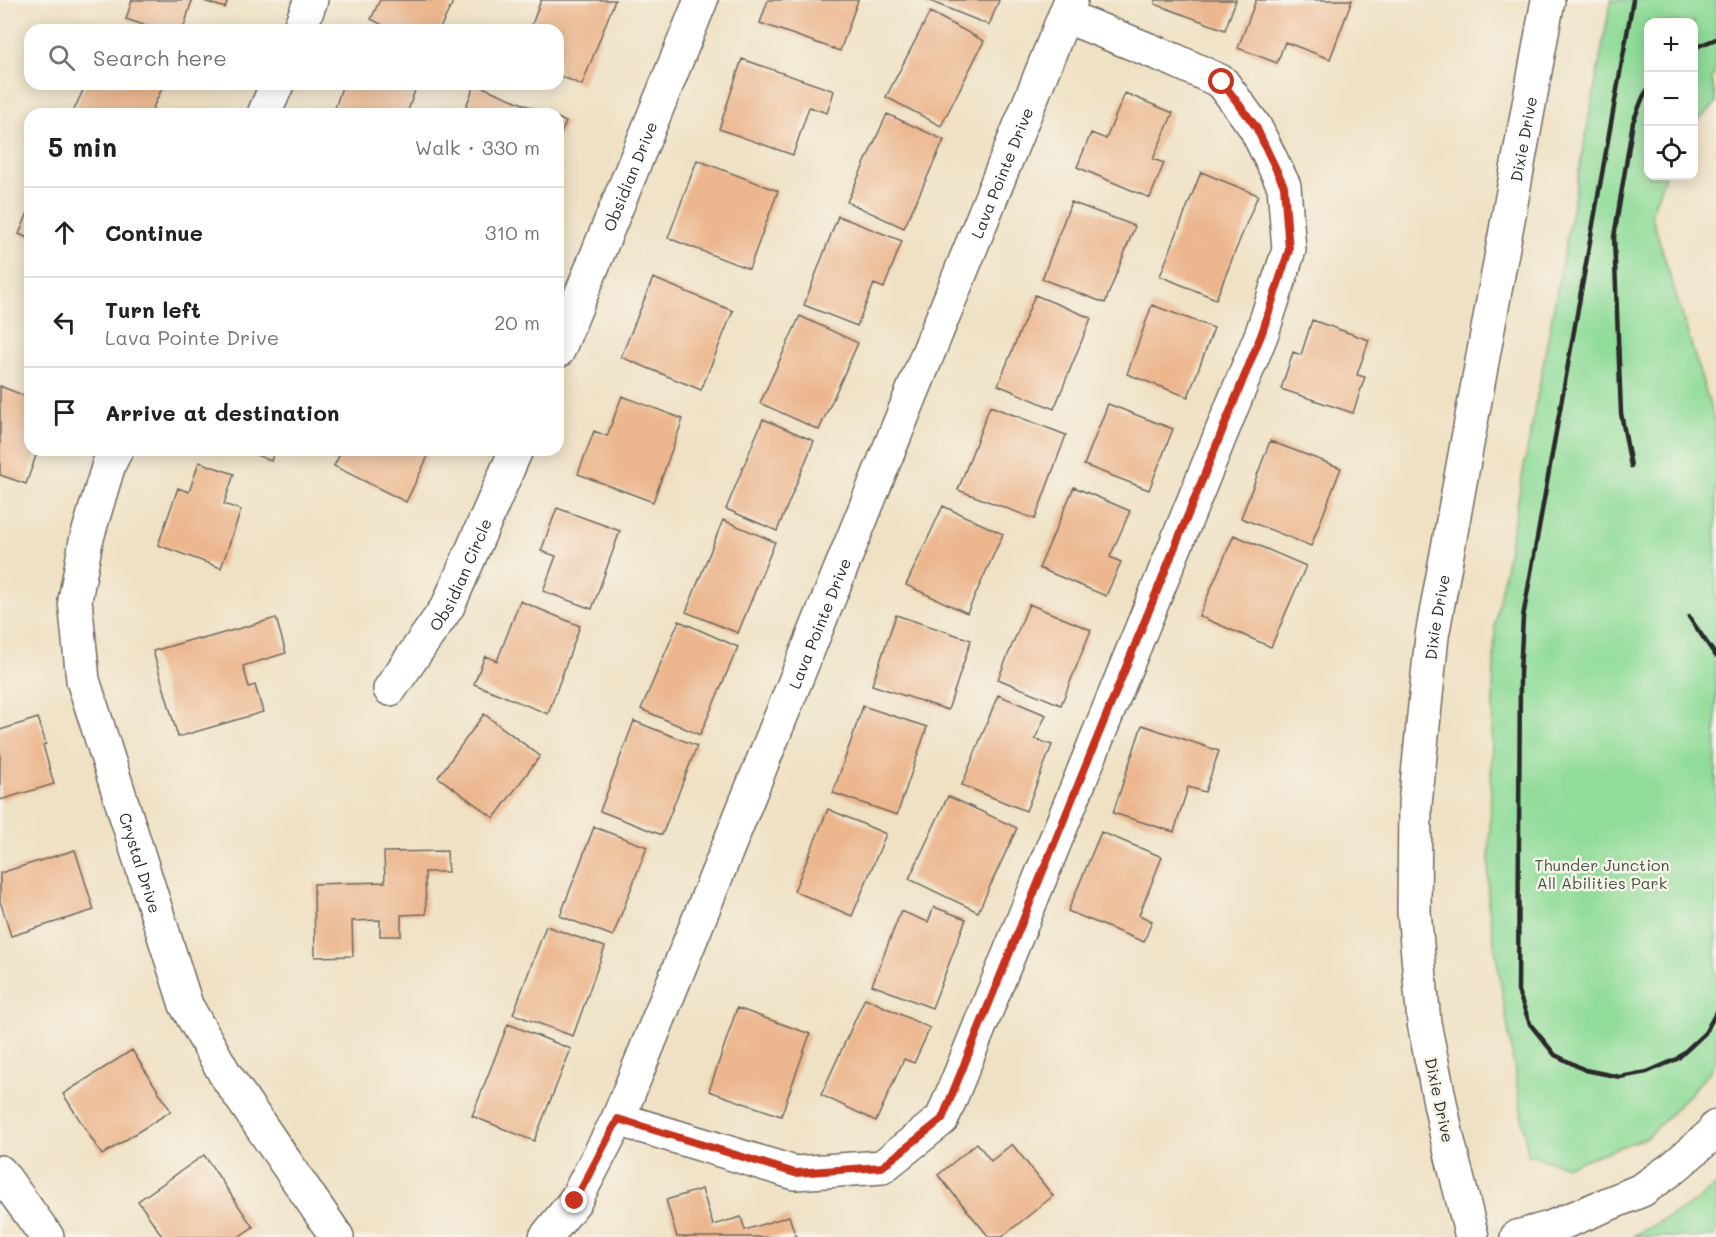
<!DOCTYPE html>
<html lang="en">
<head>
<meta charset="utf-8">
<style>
	body { margin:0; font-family:Mali,sans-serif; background:#f6f6f6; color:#202124 }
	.controls { position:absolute; right:18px; top:18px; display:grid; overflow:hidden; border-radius:12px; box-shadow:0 3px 15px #0003 }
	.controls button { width:54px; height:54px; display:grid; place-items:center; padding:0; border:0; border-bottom:2px solid #e0e0e0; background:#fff; color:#202124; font:30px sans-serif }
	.stop { position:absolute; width:18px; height:18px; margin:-14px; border:4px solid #c8321e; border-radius:50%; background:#fff }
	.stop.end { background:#c8321e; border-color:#fff; box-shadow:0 2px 6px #0008 }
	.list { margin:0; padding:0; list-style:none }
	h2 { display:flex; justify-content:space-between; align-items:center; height:78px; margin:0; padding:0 24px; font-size:26px }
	h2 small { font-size:20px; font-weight:400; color:#757577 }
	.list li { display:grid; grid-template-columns:39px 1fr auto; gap:18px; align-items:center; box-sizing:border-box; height:90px; padding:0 24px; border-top:2px solid #e0e0e0 }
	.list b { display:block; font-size:22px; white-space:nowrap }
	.list p { margin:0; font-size:20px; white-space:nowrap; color:#757577 }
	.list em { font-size:20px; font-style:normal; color:#757577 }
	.icon { flex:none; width:33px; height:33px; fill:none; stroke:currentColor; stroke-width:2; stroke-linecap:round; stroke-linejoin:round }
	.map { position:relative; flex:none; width:1716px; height:1237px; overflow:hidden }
	.search { position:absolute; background:#fff; box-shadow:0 3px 15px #0003; left:24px; top:24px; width:540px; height:66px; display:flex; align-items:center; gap:15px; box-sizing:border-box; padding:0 21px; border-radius:18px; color:#757577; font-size:22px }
	.panel { position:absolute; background:#fff; box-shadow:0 3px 15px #0003; left:24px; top:108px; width:540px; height:348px; border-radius:18px }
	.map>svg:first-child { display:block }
</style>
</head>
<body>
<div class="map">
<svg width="1716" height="1237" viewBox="0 0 1716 1237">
	<rect width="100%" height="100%" fill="#f7f3e8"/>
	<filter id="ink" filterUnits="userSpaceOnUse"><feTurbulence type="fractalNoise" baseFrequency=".0167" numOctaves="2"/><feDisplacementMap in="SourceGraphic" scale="12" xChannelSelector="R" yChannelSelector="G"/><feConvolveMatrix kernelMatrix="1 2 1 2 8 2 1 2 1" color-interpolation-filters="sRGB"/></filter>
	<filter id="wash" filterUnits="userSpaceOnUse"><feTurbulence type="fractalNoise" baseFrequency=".008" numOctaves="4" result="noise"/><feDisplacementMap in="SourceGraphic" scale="24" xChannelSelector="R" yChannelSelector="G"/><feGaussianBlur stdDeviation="1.35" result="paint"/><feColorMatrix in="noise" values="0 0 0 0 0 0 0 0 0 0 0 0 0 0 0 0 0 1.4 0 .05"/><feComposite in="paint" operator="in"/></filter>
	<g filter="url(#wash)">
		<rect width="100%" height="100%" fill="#efe1c4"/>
		<!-- green -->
		<path fill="#90dc99" stroke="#5e8462" stroke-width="1.5" d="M1611,0H1716V66L1712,80L1716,103L1694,125V22H1648V176H1665L1651,214L1716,425V1059L1710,1072L1648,1137L1567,1166L1528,1155L1488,903L1495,623Z
			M1716,1185V1237H1632L1696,1202Z"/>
		<g id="blocks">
			<!-- building -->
			<path fill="#ecb78f" d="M132,0H192L183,30H158L126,19Z
				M201,0H228L225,8Z
				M380,0H454L439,30H392L371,19Z
				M541,0H615L582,85L558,75V30H530Z
				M768,0H858L840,51L760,23Z
				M927,0H999L989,25Z
				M1156,0H1236L1225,30L1155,4Z
				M1256,0H1352L1330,59L1285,42L1277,63L1238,48Z
				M930,12L984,41L941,126L886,97Z
				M742,59L834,91L827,113L809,107L793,155L719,129Z
				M86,84H164L150,114H72Z
				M343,84H417L407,114H333Z
				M475,84L547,114H463Z
				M1125,93L1173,113L1153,159L1164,163L1150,198L1077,167L1091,133L1106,139Z
				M887,114L944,140L904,228L847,202Z
				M558,118L566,122L558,140Z
				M697,160L778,191L749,269L668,238Z
				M1201,172L1258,195L1216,299L1160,276Z
				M1071,202L1135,226L1105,303L1042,279Z
				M30,208V239L19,234Z
				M838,216L902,241L884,288L874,284L857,326L804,305Z
				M653,278L733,311L701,390L621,357Z
				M1035,295L1091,318L1054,409L998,385Z
				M1152,305L1214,328L1188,397L1127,374Z
				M800,316L858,343L819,430L760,403Z
				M1312,320L1369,340L1357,375L1365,377L1353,413L1281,389L1293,352L1301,355Z
				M0,386L30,398V450H38L26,484L0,475Z
				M622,396L683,419L653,502L578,474L594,431L607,436Z
				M1108,404L1173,429L1149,490L1084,465Z
				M990,406L1066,435L1035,519L958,490Z
				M763,419L814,441L777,531L726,509Z
				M1270,441L1341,468L1311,546L1241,518Z
				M244,450H275L271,461Z
				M342,450H431L406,502L334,466Z
				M199,462L234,474L224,504L241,510L221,568L158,545L178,488L189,492Z
				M1074,487L1130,511L1110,557L1121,562L1106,596L1039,568Z
				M943,506L1003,534L967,613L906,585Z
				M557,508L620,531L592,609L543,591L556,556L541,551Z
				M723,520L775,542L738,633L686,612Z
				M1234,535L1306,566L1271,647L1199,616Z
				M520,601L580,626L548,714L474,684L485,656L497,661Z
				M1029,604L1091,630L1061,705L998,679Z
				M896,615L971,640L948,710L872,685Z
				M276,618L286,653L243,666L249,687L255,685L263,712L178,737L153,651L198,638L199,640Z
				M679,621L738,647L700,735L641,709Z
				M998,695L1046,715L1035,739L1052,745L1026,811L962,785Z
				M863,706L927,727L897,815L833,793Z
				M484,714L540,756L494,818L438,777Z
				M38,718L46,744L43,745L54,784L0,800V730Z
				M634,721L697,746L662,835L600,811Z
				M1142,725L1219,751L1205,792L1188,787L1174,832L1113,813Z
				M948,796L1017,828L978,912L909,879Z
				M828,809L886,834L852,916L794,891Z
				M594,827L647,847L613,936L560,916Z
				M1101,832L1162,857L1139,915L1152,921L1144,942L1068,911Z
				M75,850L94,910L11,936L0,901V873Z
				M447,851L448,872H425L426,914L401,915V936H380V920L352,921L353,956L315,957L314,884L385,882L384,852Z
				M934,907L966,919L932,1008L872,985L901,911L928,922Z
				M546,926L605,947L573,1036L513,1014Z
				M865,998L930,1028L914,1063L904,1059L876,1121L821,1095Z
				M737,1008L810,1034L781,1116L709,1091Z
				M508,1024L571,1049L534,1141L472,1116Z
				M132,1050L171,1111L102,1155L63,1094Z
				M977,1143L991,1161L1012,1144L1053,1196L1002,1237H989L938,1175Z
				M204,1155L253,1227L238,1237H163L138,1201Z
				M702,1189L713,1225L741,1217L745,1230L789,1216L796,1237H677L666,1200Z"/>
		</g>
	</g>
	<g filter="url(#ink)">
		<use href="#blocks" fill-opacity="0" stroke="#706b61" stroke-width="1.5"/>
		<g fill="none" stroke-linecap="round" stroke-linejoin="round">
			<defs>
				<g id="street">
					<path d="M299,30L311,0"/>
					<path d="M264,114L277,84"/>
					<path id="s1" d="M558,351L701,0"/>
					<path id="s2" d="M116,450L109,464L86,541L75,600L83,680L186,1005L225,1074L337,1237"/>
					<path id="s3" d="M390,689L448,606L516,450"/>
					<path d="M618,1119L795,1173L882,1167L942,1119L1262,333L1289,250L1284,186L1255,127L1222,82L1174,60L1065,16"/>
					<path id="s4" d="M546,1237L575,1201L618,1119L1071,0"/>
					<path d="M1517,1237L1550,1228L1642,1190L1673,1168L1712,1134L1716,1127"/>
				</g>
				<path id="secondary" d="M0,1172L47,1237"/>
				<g id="primary">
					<path id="s5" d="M1472,1237L1447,1137L1424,1023L1414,911L1415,805L1432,636L1548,0"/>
				</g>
			</defs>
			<!-- street casing -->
			<use href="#street" stroke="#706b61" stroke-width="36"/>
			<!-- secondary casing -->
			<use href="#secondary" stroke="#706b61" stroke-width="36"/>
			<!-- primary casing -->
			<use href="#primary" stroke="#706b61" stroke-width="36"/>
			<!-- street -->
			<use href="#street" stroke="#fff" stroke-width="33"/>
			<!-- secondary -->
			<use href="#secondary" stroke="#fff" stroke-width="33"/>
			<!-- primary -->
			<use href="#primary" stroke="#fff" stroke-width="33"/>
			<!-- rail -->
			<path stroke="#2b2b2b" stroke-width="4.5" d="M1633,0L1523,617L1520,673L1518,991L1530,1024L1555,1055L1585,1070L1620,1077L1647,1072L1677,1059L1705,1033L1716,1013
				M1694,48L1716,39
				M1631,466L1621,413L1614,237L1633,122L1643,97L1648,89
				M1689,617L1716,656"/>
		</g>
	</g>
	<g fill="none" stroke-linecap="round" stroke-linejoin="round" filter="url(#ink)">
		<!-- route -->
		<path stroke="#c8321e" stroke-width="8" d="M575,1201L618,1119L795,1173L882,1167L942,1119L1262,333L1289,250L1284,186L1256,127L1222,82"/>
	</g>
	<g text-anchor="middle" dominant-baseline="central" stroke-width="5" stroke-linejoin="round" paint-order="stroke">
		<!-- street labels -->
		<g font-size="16" fill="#2b2b2b" stroke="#f7f3e8">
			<text stroke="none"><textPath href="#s5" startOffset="1113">Dixie Drive</textPath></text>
			<text stroke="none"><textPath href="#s4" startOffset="1160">Lava Pointe Drive</textPath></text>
			<text stroke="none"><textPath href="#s1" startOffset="189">Obsidian Drive</textPath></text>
			<text stroke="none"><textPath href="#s3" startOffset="135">Obsidian Circle</textPath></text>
			<text stroke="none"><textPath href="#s5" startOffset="627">Dixie Drive</textPath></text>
			<text stroke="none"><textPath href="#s4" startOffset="674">Lava Pointe Drive</textPath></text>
			<text stroke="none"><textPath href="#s2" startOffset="428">Crystal Drive</textPath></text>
			<text transform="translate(1440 1100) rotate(78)">Dixie Drive</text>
		</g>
		<!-- park labels -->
		<g font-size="16" fill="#445746" stroke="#f7f3e8">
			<text x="1602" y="864">Thunder Junction<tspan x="1602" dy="18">All Abilities Park</tspan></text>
		</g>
	</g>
</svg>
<div class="controls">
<button>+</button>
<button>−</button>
<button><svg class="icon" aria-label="locate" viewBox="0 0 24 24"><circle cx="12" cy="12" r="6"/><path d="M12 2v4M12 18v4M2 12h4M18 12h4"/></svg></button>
</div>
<div class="stop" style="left:1222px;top:82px"></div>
<div class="stop end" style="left:575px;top:1201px"></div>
<div class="search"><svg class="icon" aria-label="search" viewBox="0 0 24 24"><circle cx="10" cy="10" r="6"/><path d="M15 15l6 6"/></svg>Search here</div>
<section class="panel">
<h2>5 min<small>Walk · 330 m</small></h2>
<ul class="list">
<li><svg class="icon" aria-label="ahead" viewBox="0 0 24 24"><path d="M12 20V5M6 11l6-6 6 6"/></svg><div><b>Continue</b></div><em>310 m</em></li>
<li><svg class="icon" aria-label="left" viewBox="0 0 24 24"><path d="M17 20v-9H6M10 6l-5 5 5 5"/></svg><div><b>Turn left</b><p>Lava Pointe Drive</p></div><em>20 m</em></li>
<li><svg class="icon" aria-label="arrive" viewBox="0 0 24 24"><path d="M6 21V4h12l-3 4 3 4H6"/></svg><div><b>Arrive at destination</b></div></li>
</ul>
</section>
</div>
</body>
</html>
